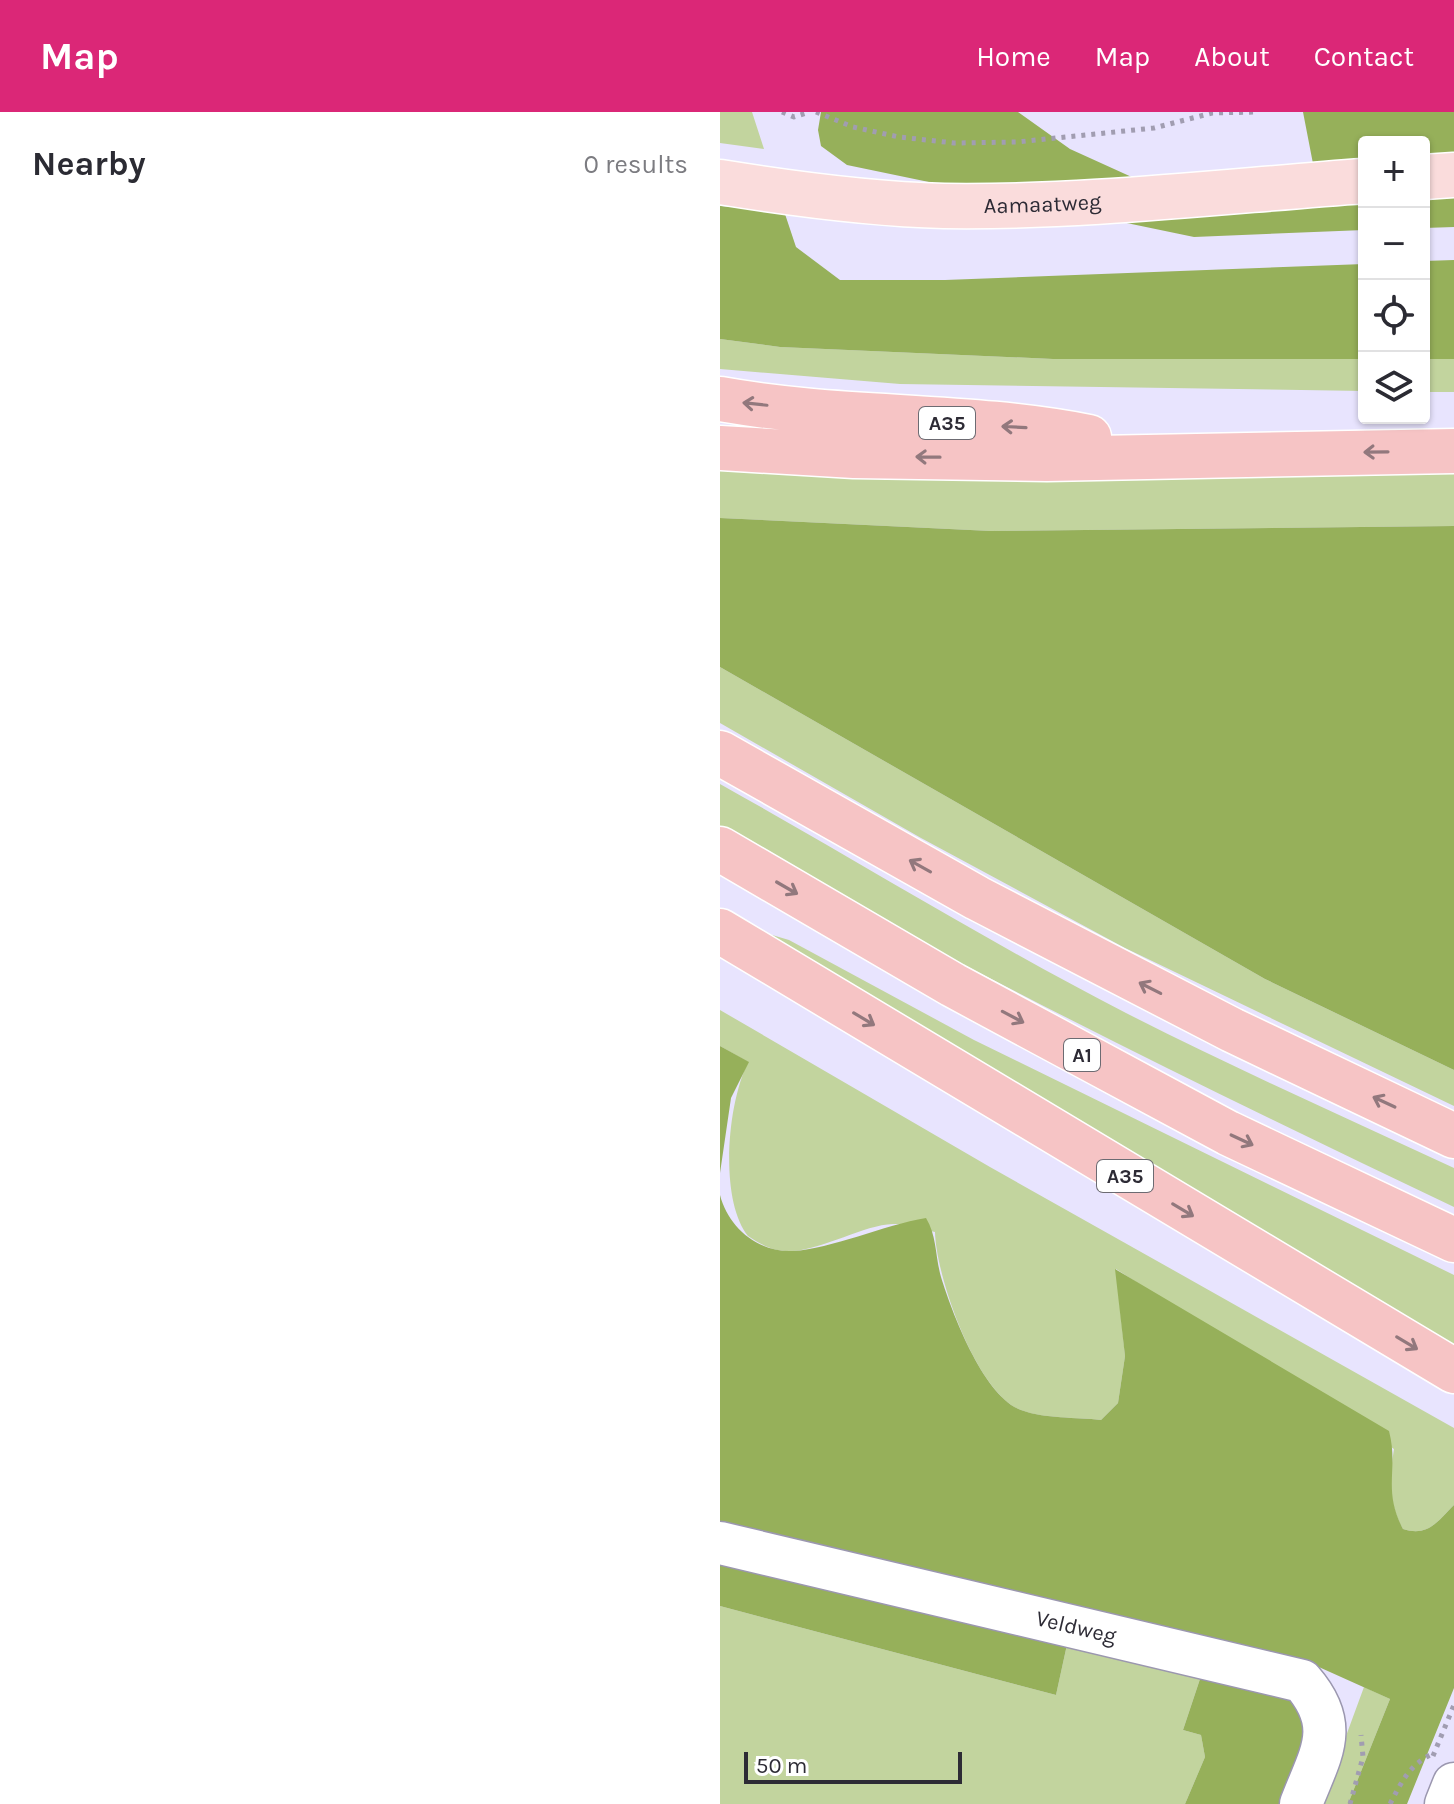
<!DOCTYPE html>
<html lang="en">
<head>
<meta charset="utf-8">
<style>
	body { margin:0; font-family:Karla,sans-serif; background:#f7f7f7; color:#2b2b33 }
	.controls { position:absolute; right:24px; top:24px; display:grid; overflow:hidden; border-radius:8px; box-shadow:0 2px 6px #0004 }
	.controls button { width:72px; height:72px; display:grid; place-items:center; padding:0; border:0; border-bottom:2px solid #e1e1e2; background:#fff; color:#2b2b33; font:40px sans-serif }
	.scale { position:absolute; left:24px; bottom:20px; width:218px; box-sizing:border-box; padding-left:8px; border:4px solid #2d2b35; border-top:0; font-size:22px; line-height:28px; white-space:nowrap; color:#2d2b35; -webkit-text-stroke:6px #fff; paint-order:stroke }
	.list { margin:0; padding:0; list-style:none }
	h2 { display:flex; justify-content:space-between; align-items:center; height:104px; margin:0; padding:0 32px; font-size:34px }
	h2 small { font-size:26px; font-weight:400; color:#7c7c81 }
	.icon { flex:none; width:44px; height:44px; fill:none; stroke:currentColor; stroke-width:2; stroke-linecap:round; stroke-linejoin:round }
	.map { position:relative; flex:none; width:734px; height:1692px; overflow:hidden }
	header { display:flex; align-items:center; gap:48px; box-sizing:border-box; height:112px; padding:0 40px; background:#db2777; color:#fff }
	header strong { font-size:38px }
	nav { display:flex; gap:44px; margin-inline-start:auto; font-size:28px }
	main { display:flex }
	aside { flex:1; background:#fff }
	.map>svg:first-child { display:block }
</style>
</head>
<body>
<header>
<strong>Map</strong>
<nav><a>Home</a><a>Map</a><a>About</a><a>Contact</a></nav>
</header>
<main>
<aside>
<h2>Nearby<small>0 results</small></h2>
<ul class="list">
</ul>
</aside>
<div class="map">
<svg width="734" height="1692" viewBox="0 0 734 1692">
	<rect width="100%" height="100%" fill="#e8e4fe"/>
	<!-- green -->
	<path fill="#c2d49e" d="M0,0H32L44,37L0,31Z
		M0,227L60,235L333,247H644V279L180,272L0,257Z
		M704,247H734V280H704Z
		M734,356V414L271,419L0,406V358Z
		M0,555L545,867L734,958V994L405,836L201,726L0,611Z
		M0,672C136,748 268,830 406,901C514,956 624,1005 734,1056V1095C486,977 239,856 0,720Z
		M39,819L69,828L254,928L734,1163V1241Z
		M0,898L270,1055L734,1316V1393C717,1410 708,1425 683,1417C668,1390 669,1368 674,1337L396,1157L405,1244L398,1291L381,1308C357,1305 324,1307 301,1298C257,1282 216,1165 215,1120C202,1117 186,1111 173,1112C144,1113 104,1137 73,1139C55,1140 41,1133 28,1124C0,1089 6,996 28,950L0,934Z
		M0,1494L336,1583L348,1528L483,1558L463,1618L481,1623L485,1645L465,1692H0Z
		M644,1575L670,1587L628,1692H601Z"/>
	<!-- forest -->
	<path fill="#96b05a" d="M101,0H298L350,37L469,91L595,62L583,0H734V115L704,116V30H644V118L474,125L127,53L101,34L98,18Z
		M0,94L64,99L76,135L120,168H225L644,152V247H333L60,235L0,227Z
		M734,148V247H704V149Z
		M0,406L271,419L734,414V958L545,867L0,555Z
		M0,934L29,950L11,986L0,1061Z
		M0,1083C8,1115 38,1141 73,1139C111,1137 164,1113 206,1106C217,1124 215,1144 221,1165C232,1201 264,1285 301,1298C325,1307 356,1305 381,1308L398,1291L405,1244L395,1157L669,1319C679,1357 662,1377 683,1417C708,1425 717,1410 734,1393V1576L687,1692H628L670,1587L581,1547L0,1412Z
		M0,1445L348,1528L336,1583L0,1494Z
		M483,1558L582,1588L586,1633L564,1692H465L485,1645L481,1623L463,1618Z"/>
	<g fill="none" stroke-linecap="round" stroke-linejoin="round">
		<defs>
			<g id="minor">
				<path id="s1" d="M0,1431L582,1569C622,1615 600,1642 581,1692"/>
				<path d="M726,1692L734,1672"/>
			</g>
			<g id="major">
				<path d="M704,65L734,63"/>
				<path id="s2" d="M0,70C74,82 149,92 224,94C364,96 505,79 644,69"/>
			</g>
			<path id="highway" d="M0,287C122,309 249,301 369,325
				M0,336L134,344L327,347L734,339
				M0,641L257,786L512,918L734,1024
				M0,737L233,873L508,1021L734,1128
				M0,819L734,1259"/>
		</defs>
		<!-- minor casing -->
		<use href="#minor" stroke="#9b97af" stroke-width="45"/>
		<!-- major casing -->
		<use href="#major" stroke="#fff" stroke-width="47"/>
		<!-- highway casing -->
		<use href="#highway" stroke="#fff" stroke-width="47"/>
		<!-- path -->
		<path stroke="#a19db1" stroke-width="5" stroke-dasharray="4 6" stroke-linecap="butt" d="M62,0L74,5L89,0
			M96,0L133,15L179,25L234,31L297,30L434,16L492,1L537,0
			M713,1644L734,1593
			M630,1692L643,1645L641,1623
			M670,1692C682,1669 690,1652 714,1641"/>
		<!-- minor -->
		<use href="#minor" stroke="#fff" stroke-width="42"/>
		<!-- major -->
		<use href="#major" stroke="#fadcdc" stroke-width="44"/>
		<!-- highway -->
		<use href="#highway" stroke="#f6c4c5" stroke-width="44"/>
	</g>
	<!-- one-way arrows -->
	<defs><path id="oneway-shaft" d="M-6 0H5M1.5-3L5.5 0L1.5 3" fill="none" stroke-width="1.6" stroke-linecap="round" stroke-linejoin="round" transform="scale(2)"/></defs>
	<g stroke="#92787d">
		<use href="#oneway-shaft" transform="translate(35 292) rotate(-174)"/>
		<use href="#oneway-shaft" transform="translate(294 315) rotate(-177)"/>
		<use href="#oneway-shaft" transform="translate(656 340) rotate(179)"/>
		<use href="#oneway-shaft" transform="translate(208 345) rotate(-179)"/>
		<use href="#oneway-shaft" transform="translate(200 754) rotate(-151)"/>
		<use href="#oneway-shaft" transform="translate(67 776) rotate(30)"/>
		<use href="#oneway-shaft" transform="translate(430 876) rotate(-153)"/>
		<use href="#oneway-shaft" transform="translate(293 905) rotate(28)"/>
		<use href="#oneway-shaft" transform="translate(144 907) rotate(31)"/>
		<use href="#oneway-shaft" transform="translate(664 990) rotate(-155)"/>
		<use href="#oneway-shaft" transform="translate(522 1028) rotate(25)"/>
		<use href="#oneway-shaft" transform="translate(463 1098) rotate(31)"/>
		<use href="#oneway-shaft" transform="translate(687 1231) rotate(31)"/>
	</g>
	<g text-anchor="middle" dominant-baseline="central" stroke-width="6" stroke-linejoin="round" paint-order="stroke">
		<!-- shield labels -->
		<g fill="#fff" stroke="#6c6b72" stroke-width="2">
			<rect x="199" y="295" width="56" height="32" rx="6"/>
			<rect x="344" y="927" width="36" height="32" rx="6"/>
			<rect x="377" y="1048" width="56" height="32" rx="6"/>
		</g>
		<g font-size="20" font-weight="bold" fill="#2d2b35">
			<text x="227" y="311">A35</text>
			<text x="362" y="943">A1</text>
			<text x="405" y="1064">A35</text>
		</g>
		<!-- street labels -->
		<g font-size="22" fill="#2d2b35" stroke="#fff">
			<text stroke="none"><textPath href="#s2" startOffset="324">Aamaatweg</textPath></text>
			<text stroke="none"><textPath href="#s1" startOffset="366">Veldweg</textPath></text>
		</g>
	</g>
</svg>
<div class="controls">
<button>+</button>
<button>−</button>
<button><svg class="icon" aria-label="locate" viewBox="0 0 24 24"><circle cx="12" cy="12" r="6"/><path d="M12 2v4M12 18v4M2 12h4M18 12h4"/></svg></button>
<button><svg class="icon" aria-label="layers" viewBox="0 0 24 24"><path d="M12 4l9 5-9 5-9-5zM3 14l9 5 9-5"/></svg></button>
</div>
<div class="scale">50 m</div>
</div>
</main>
</body>
</html>
